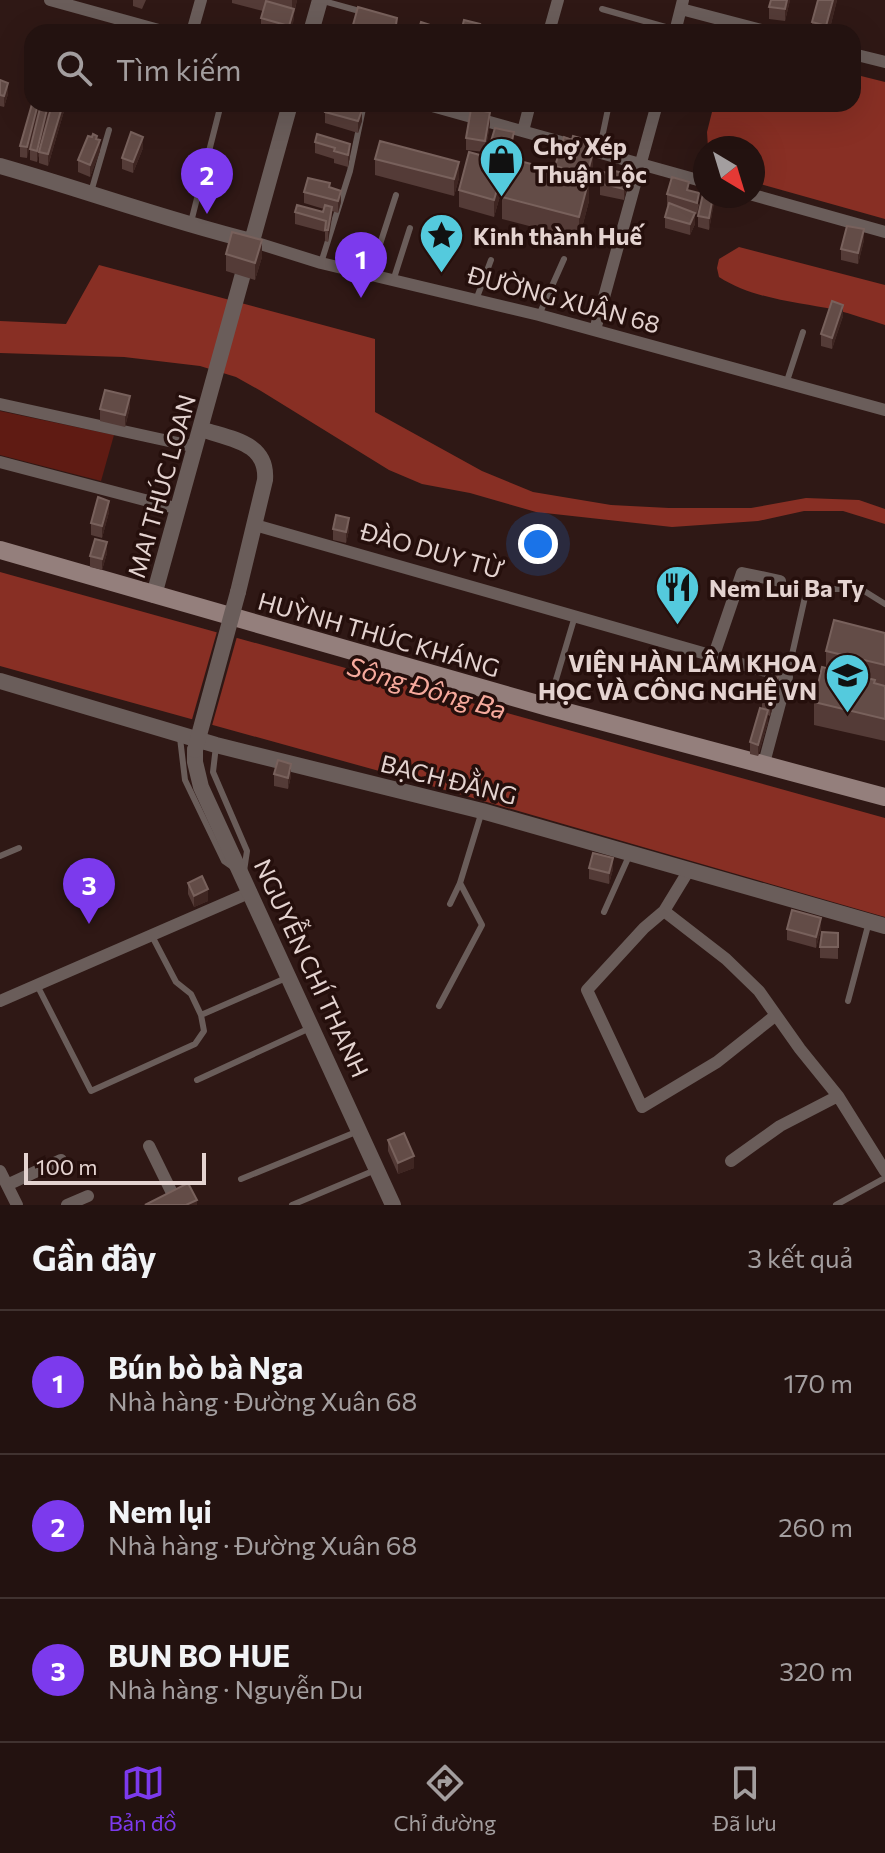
<!DOCTYPE html>
<html lang="vi">
<head>
<meta charset="utf-8">
<style>
	body { margin:0; font-family:Commissioner,sans-serif; background:#2b1b19; color:#f1f3f6 }
	.compass { position:absolute; left:693px; top:136px; width:72px; height:72px; border-radius:50%; background:#231210; box-shadow:0 8px 32px #0002; rotate:142deg }
	.scale { position:absolute; left:24px; bottom:20px; width:182px; box-sizing:border-box; padding-left:8px; border:4px solid #e4d3d0; border-top:0; font-size:22px; line-height:28px; white-space:nowrap; color:#e4d3d0; -webkit-text-stroke:6px #250f0c; paint-order:stroke }
	.you { position:absolute; left:538px; top:544px; width:28px; height:28px; margin:-20px; border:6px solid #fff; border-radius:50%; background:#1a73e8; box-shadow:0 0 0 12px #1a73e833 }
	.badge { display:grid; place-items:center; width:52px; height:52px; border-radius:50%; background:#7c3aed; color:#fff; font-size:26px; font-weight:700 }
	.pin { position:absolute; translate:-50% -66px; filter:drop-shadow(0 2px 4px #0008) }
	.pin::after { content:''; position:absolute; top:42px; width:28px; height:24px; background:inherit; clip-path:polygon(0 0,100% 0,50% 100%) }
	.list { margin:0; padding:0; list-style:none }
	h2 { display:flex; justify-content:space-between; align-items:center; height:104px; margin:0; padding:0 32px; font-size:34px }
	h2 small { font-size:26px; font-weight:400; color:#a39e9f }
	.list li { display:grid; grid-template-columns:52px 1fr auto; gap:24px; align-items:center; box-sizing:border-box; height:144px; padding:0 32px; border-top:2px solid #403230 }
	.list b { display:block; font-size:30px; white-space:nowrap }
	.list p { margin:0; font-size:26px; white-space:nowrap; color:#a39e9f }
	.list em { font-size:26px; font-style:normal; color:#a39e9f }
	.icon { flex:none; width:44px; height:44px; fill:none; stroke:currentColor; stroke-width:2; stroke-linecap:round; stroke-linejoin:round }
	.map { position:relative; flex:none; width:885px; height:1205px; overflow:hidden }
	.search { position:absolute; background:#231210; box-shadow:0 8px 32px #0002; left:24px; right:24px; top:24px; height:88px; display:flex; align-items:center; gap:20px; box-sizing:border-box; padding:0 28px; border-radius:24px; color:#a39e9f; font-size:30px }
	.sheet { height:536px; background:#231210 }
	nav { display:flex; justify-content:space-around; align-items:center; box-sizing:border-box; height:112px; border-top:2px solid #403230; background:#231210; font-size:22px; color:#a39e9f }
	nav a { display:grid; justify-items:center; gap:4px }
	nav .on { color:#7c3aed }
	.map>svg:first-child { display:block }
</style>
</head>
<body>
<div class="map">
<svg width="885" height="1205" viewBox="0 0 885 1205">
	<rect width="100%" height="100%" fill="#2f1815"/>
	<!-- green -->
	<path fill="#5f1b13" d="M0,411L114,435L101,481L0,455Z"/>
	<!-- water -->
	<path fill="#882f24" d="M853,74L885,82V219L753,182V148H708L707,132L714,104H853Z
		M739,247L885,285V325C869,320 852,314 836,310C797,302 753,299 719,277L717,268L719,259Z
		M99,265L375,339V412L482,471L533,492L611,505L669,508H751L806,498L859,500L885,509V524L843,511H804L758,521L672,527L536,512L470,493L422,484L389,470L261,391L236,377L200,366L124,357L0,353V321L66,324Z
		M0,572L885,818V917L390,774L0,666Z"/>
	<!-- pier -->
	<path fill="#2f1815" d="M218,628L238,633L211,729L191,723Z"/>
	<g fill="none" stroke-linecap="round" stroke-linejoin="round">
		<!-- service -->
		<path stroke="#6a5d5a" stroke-width="6" d="M320,0L363,12
			M602,9L676,30
			M599,152L609,104
			M91,192L109,130
			M191,222L221,104
			M321,263L350,171L364,104
			M370,275L396,195
			M393,281L410,228
			M476,300L491,260
			M539,315L564,259
			M786,384L803,332
			M787,677L805,597L811,589H861L885,604
			M549,703L575,616
			M180,738L185,780L224,861L234,868
			M216,746L213,772L247,851L244,871
			M0,856L19,848
			M450,904L460,883L482,811
			M604,912L629,856
			M37,985L91,1091L195,1044L204,1031L201,1015L191,994L176,982L152,936
			M848,1001L869,922
			M439,1006L482,925L460,883
			M201,1015L286,978
			M197,1080L310,1028
			M241,1179L356,1132
			M292,1205L373,1171
			M836,1205L885,1178"/>
		<!-- minor -->
		<path stroke="#6a5d5a" stroke-width="12" d="M50,0L166,32
			M681,9L769,32
			M192,32L201,0
			M549,32L558,0
			M675,32L683,0
			M853,54L885,62
			M425,104L705,182
			M523,131L530,104
			M753,195L885,232
			M251,241L321,263L539,315L885,410
			M595,330L657,104
			M0,404L196,447
			M0,462L179,509
			M255,525L787,677L764,763
			M714,655L742,573L780,581
			M689,870L664,911L644,928L587,990L642,1107L717,1062L776,1015
			M664,911L726,959L759,991L800,1049L838,1096L885,1171
			M0,1001L251,892
			M149,1146L175,1199L174,1203L170,1205
			M731,1161L780,1126L838,1096
			M0,1171L17,1205
			M7,1185L61,1160
			M67,1205L88,1196"/>
		<!-- tertiary -->
		<path stroke="#6a5d5a" stroke-width="16" d="M311,32L320,0
			M0,166C84,190 166,220 251,241
			M201,429C230,439 268,442 265,480L238,592
			M154,595L290,104
			M0,681L216,745L482,811L885,926
			M195,750V762L201,787L393,1205"/>
		<!-- secondary -->
		<path stroke="#947f7c" stroke-width="18" d="M0,550L548,707L885,797"/>
		<!-- tertiary-bridge -->
		<path stroke="#6a5d5a" stroke-width="16" d="M195,750L238,592"/>
	</g>
	<!-- wall -->
	<path fill="#543b37" d="M133,0H146L142,9L133,6Z
		M232,0H297L290,32H272L261,29V18L263,11L232,3Z
		M790,0L785,21L769,19V7Z
		M818,0H837L829,32H812V22Z
		M0,80L8,94L4,107L0,106Z
		M32,104L27,158L20,157V146Z
		M64,104V111L48,166L39,163V152Z
		M343,104H364L363,110Z
		M325,112L362,121L358,133L325,123Z
		M48,117L37,162L30,160V149Z
		M490,124L485,152L466,150V138Z
		M97,139L100,151L90,177L78,172V160Z
		M315,142L350,144V155L348,167L334,163V159L315,153Z
		M514,143L509,164L505,163V178L494,217L459,207V190L489,157V148Z
		M143,148L133,173L122,169V158Z
		M590,152L593,169L589,184V201L579,239L502,219V197L555,170V166Z
		M375,159L459,178L454,196L375,175Z
		M600,183L627,185L624,200L600,195Z
		M330,188L341,202L338,213L332,211L328,242L325,241V232L295,224V212H323L324,209L304,203V192Z
		M689,190L699,205L697,214L695,213V224L690,235L665,228V217L668,206L667,205V194Z
		M715,196L709,230L698,227V216Z
		M864,240L858,264L841,260V249Z
		M226,254L262,257L255,280L226,271Z
		M843,316L832,349L821,346V334Z
		M130,407L125,427L100,421V409Z
		M109,512L102,538L91,535V523Z
		M333,529L349,530L346,543L333,540Z
		M107,553L102,570L90,567V556Z
		M885,633V741L814,725V702L826,668V651Z
		M779,686L770,716L768,715V722L758,756L750,754V742L762,708V702Z
		M274,774L291,776L288,789L274,786Z
		M589,868L613,869L609,884L589,879Z
		M188,883L208,901L194,907L188,894Z
		M787,929H821L816,948L787,940Z
		M838,933V959L820,958V947Z
		M388,1140L414,1168L398,1174L388,1151Z"/>
	<!-- shaded-wall -->
	<path fill="#3f2622" d="M292,0H297L294,12V20L290,32H289L292,16Z
		M787,0H790L785,21V9Z
		M833,0H837L829,32H826V26Z
		M8,83V94L4,107V96Z
		M38,104H41L27,158V147Z
		M63,104H64V111L48,166V154Z
		M48,105V117L37,162V151Z
		M362,110V121L358,133V121Z
		M490,112V124L485,152V141Z
		M514,132V143L509,164V152Z
		M97,136V146L100,140V151L90,177V165Z
		M143,137V148L133,173V162Z
		M350,144V155L348,167V155Z
		M593,152V169L589,184V201L579,239V217L587,188V175Z
		M459,162V178L454,196V179Z
		M505,162V178L494,217V200Z
		M627,174V185L624,200V189Z
		M341,191V202L338,213V201Z
		M713,196H715V199L709,230V218Z
		M332,207V218L328,242V230Z
		M695,213V224L690,235V224Z
		M864,229V240L858,264V253Z
		M262,240V257L255,280V263Z
		M843,305V316L832,349V338Z
		M130,396V407L125,427V415Z
		M109,501V512L102,538V526Z
		M349,518V530L346,543V532Z
		M107,542V553L102,570V559Z
		M779,674V686L770,716V705Z
		M768,710V722L758,756V745Z
		M291,764V776L288,789V778Z
		M613,858V869L609,884V873Z
		M208,889V901L194,907V896Z
		M821,918V929L816,948V937Z
		M414,1156V1168L398,1174V1163Z
		M197,1200V1205H186Z"/>
	<!-- building -->
	<path fill="#634c47" stroke="#78615c" stroke-width="2" d="M771,0H787L785,9L769,7Z
		M818,0H833L826,26L812,22Z
		M266,1L294,9L289,26L261,18Z
		M358,7L397,18L395,32H351Z
		M464,20L480,24L477,32H461Z
		M421,22L439,28L438,32H418Z
		M0,80L8,83L4,96L0,95Z
		M32,104H38L27,147L20,146Z
		M41,104L48,105L37,151L30,149Z
		M52,104H63L48,154L39,152Z
		M327,104H340L362,110L358,121L325,112Z
		M471,109L490,112L485,141L466,138Z
		M495,128L514,132L509,152L489,148Z
		M131,132L143,137L133,162L122,158Z
		M93,134L97,136L96,139L100,140L90,165L78,160L88,136L92,137Z
		M317,134L350,144L348,155L334,151L335,148L315,142Z
		M573,136L590,141L588,151L593,152L587,175L555,166L564,137L572,140Z
		M380,141L459,162L454,179L375,159Z
		M469,152L505,162L494,200L459,190Z
		M512,159L589,179L579,217L502,197Z
		M611,170L627,174L624,189L600,183L603,172L610,173Z
		M672,177L689,182L687,190L699,193L697,203L667,194Z
		M308,178L330,183L329,187L341,191L338,201L304,192Z
		M705,185V196H713L709,218L698,216Z
		M669,203L695,213L690,224L665,217Z
		M297,205L323,212L325,205L332,207L328,230H325L326,221L295,212Z
		M847,226L864,229L858,253L841,249Z
		M232,232L262,240L255,263L226,254Z
		M832,301L843,305L832,338L821,334Z
		M105,390L130,396L125,415L100,409Z
		M98,497L109,501L102,526L91,523Z
		M336,515L349,518L346,532L333,529Z
		M95,539L107,542L102,559L90,556Z
		M834,620L885,633V665L826,651Z
		M822,667L875,680L874,683L885,686V719L814,702Z
		M771,672L779,674L770,705L762,702Z
		M760,708L768,710L758,745L750,742Z
		M278,760L291,764L288,778L274,774Z
		M593,853L613,858L609,873L589,868Z
		M202,876L208,889L194,896L188,883Z
		M792,910L821,918L816,937L787,929Z
		M822,932L838,933V947H820Z
		M404,1133L414,1156L398,1163L388,1140Z
		M188,1183L197,1200L186,1205H145Z"/>
	<!-- icons -->
	<defs>
		<symbol id="shop-pin" viewBox="-11 -11 22 30"><path d="M0 17L-7.5 6A9.5 9.5 0 1 1 7.5 6Z" fill="#54cadd" stroke="#250f0c"/><path d="M-5-2.5h2.3a2.7 3.5 0 0 1 5.4 0H5L5.5 6h-11ZM-1.5-2.5h3a1.5 2.3 0 0 0-3 0Z" fill="#111"/></symbol>
		<symbol id="sight-pin" viewBox="-11 -11 22 30"><path d="M0 17L-7.5 6A9.5 9.5 0 1 1 7.5 6Z" fill="#54cadd" stroke="#250f0c"/><path d="M0-6L1.8-2.2L6-1.7L2.9 1.2L3.7 5.4L0 3.3L-3.7 5.4L-2.9 1.2L-6-1.7L-1.8-2.2Z" fill="#111"/></symbol>
		<symbol id="restaurant-pin" viewBox="-11 -11 22 30"><path d="M0 17L-7.5 6A9.5 9.5 0 1 1 7.5 6Z" fill="#54cadd" stroke="#250f0c"/><path d="M-5-6h1v4h1v-4h1v4h1v-4h1v5L-1.5 .5V6h-2V.5L-5-1ZM5-6V6H3V1.5H1.5Q1.5-4 5-6Z" fill="#111"/></symbol>
		<symbol id="university-pin" viewBox="-11 -11 22 30"><path d="M0 17L-7.5 6A9.5 9.5 0 1 1 7.5 6Z" fill="#54cadd" stroke="#250f0c"/><path d="M0-5L7-2L0 1L-7-2ZM-4 1L0 2.5L4 1V4Q0 6-4 4Z" fill="#111"/></symbol>
	</defs>
	<g fill-rule="evenodd">
		<use href="#shop-pin" x="476" y="134" width="51" height="69"/>
		<use href="#sight-pin" x="416" y="210" width="51" height="69"/>
		<use href="#restaurant-pin" x="652" y="562" width="51" height="69"/>
		<use href="#university-pin" x="822" y="650" width="51" height="69"/>
	</g>
	<g text-anchor="middle" dominant-baseline="central" stroke-width="7" stroke-linejoin="round" paint-order="stroke">
		<!-- poi labels -->
		<g font-size="24" font-weight="bold" fill="#e4d3d0" stroke="#250f0c" text-anchor="start">
			<text x="533" y="145">Chợ Xép<tspan x="533" dy="28">Thuận Lộc</tspan></text>
			<text x="473" y="235">Kinh thành Huế</text>
			<text x="709" y="587">Nem Lui Ba Ty</text>
			<text x="817" y="662" text-anchor="end">VIỆN HÀN LÂM KHOA<tspan x="817" dy="28">HỌC VÀ CÔNG NGHỆ VN</tspan></text>
		</g>
		<!-- street labels -->
		<g font-size="24" fill="#e4d3d0" stroke="#250f0c">
			<text transform="translate(564 299) rotate(15)">ĐƯỜNG XUÂN 68</text>
			<text transform="translate(161 486) rotate(-74)">MAI THÚC LOAN</text>
			<text transform="translate(432 550) rotate(16)">ĐÀO DUY TỪ</text>
			<text transform="translate(379 634) rotate(16)">HUỲNH THÚC KHÁNG</text>
			<text transform="translate(449 779) rotate(14)">BẠCH ĐẰNG</text>
			<text transform="translate(312 968) rotate(65)">NGUYỄN CHÍ THANH</text>
		</g>
		<!-- water labels -->
		<g font-size="26" font-style="italic" fill="#f7aa9d" stroke="#250f0c">
			<text transform="translate(427 687) rotate(16)">Sông Đông Ba</text>
		</g>
	</g>
</svg>
<svg class="compass" viewBox="-18 -18 36 36"><path d="M0-13l5 13h-10z" fill="#e53935"/><path d="M0 13l5-13h-10z" fill="#a39e9f"/></svg>
<div class="scale">100 m</div>
<div class="you"></div>
<div class="pin badge" style="left:361px;top:298px">1</div>
<div class="pin badge" style="left:207px;top:214px">2</div>
<div class="pin badge" style="left:89px;top:924px">3</div>
<div class="search"><svg class="icon" aria-label="search" viewBox="0 0 24 24"><circle cx="10" cy="10" r="6"/><path d="M15 15l6 6"/></svg>Tìm kiếm</div>
</div>
<section class="sheet">
<h2>Gần đây<small>3 kết quả</small></h2>
<ul class="list">
<li><span class="badge">1</span><div><b>Bún bò bà Nga</b><p>Nhà hàng · Đường Xuân 68</p></div><em>170 m</em></li>
<li><span class="badge">2</span><div><b>Nem lụi</b><p>Nhà hàng · Đường Xuân 68</p></div><em>260 m</em></li>
<li><span class="badge">3</span><div><b>BUN BO HUE</b><p>Nhà hàng · Nguyễn Du</p></div><em>320 m</em></li>
</ul>
</section>
<nav>
<a class="on"><svg class="icon" aria-label="map" viewBox="0 0 24 24"><path d="M3 6l6-2 6 2 6-2v14l-6 2-6-2-6 2zM9 4v14M15 6v14"/></svg>Bản đồ</a>
<a><svg class="icon" aria-label="directions" viewBox="0 0 24 24"><path d="M12 3l9 9-9 9-9-9zM9 14v-3h6M13 9l2 2-2 2"/></svg>Chỉ đường</a>
<a><svg class="icon" aria-label="saved" viewBox="0 0 24 24"><path d="M7 4h10v16l-5-4-5 4z"/></svg>Đã lưu</a>
</nav>
</body>
</html>
